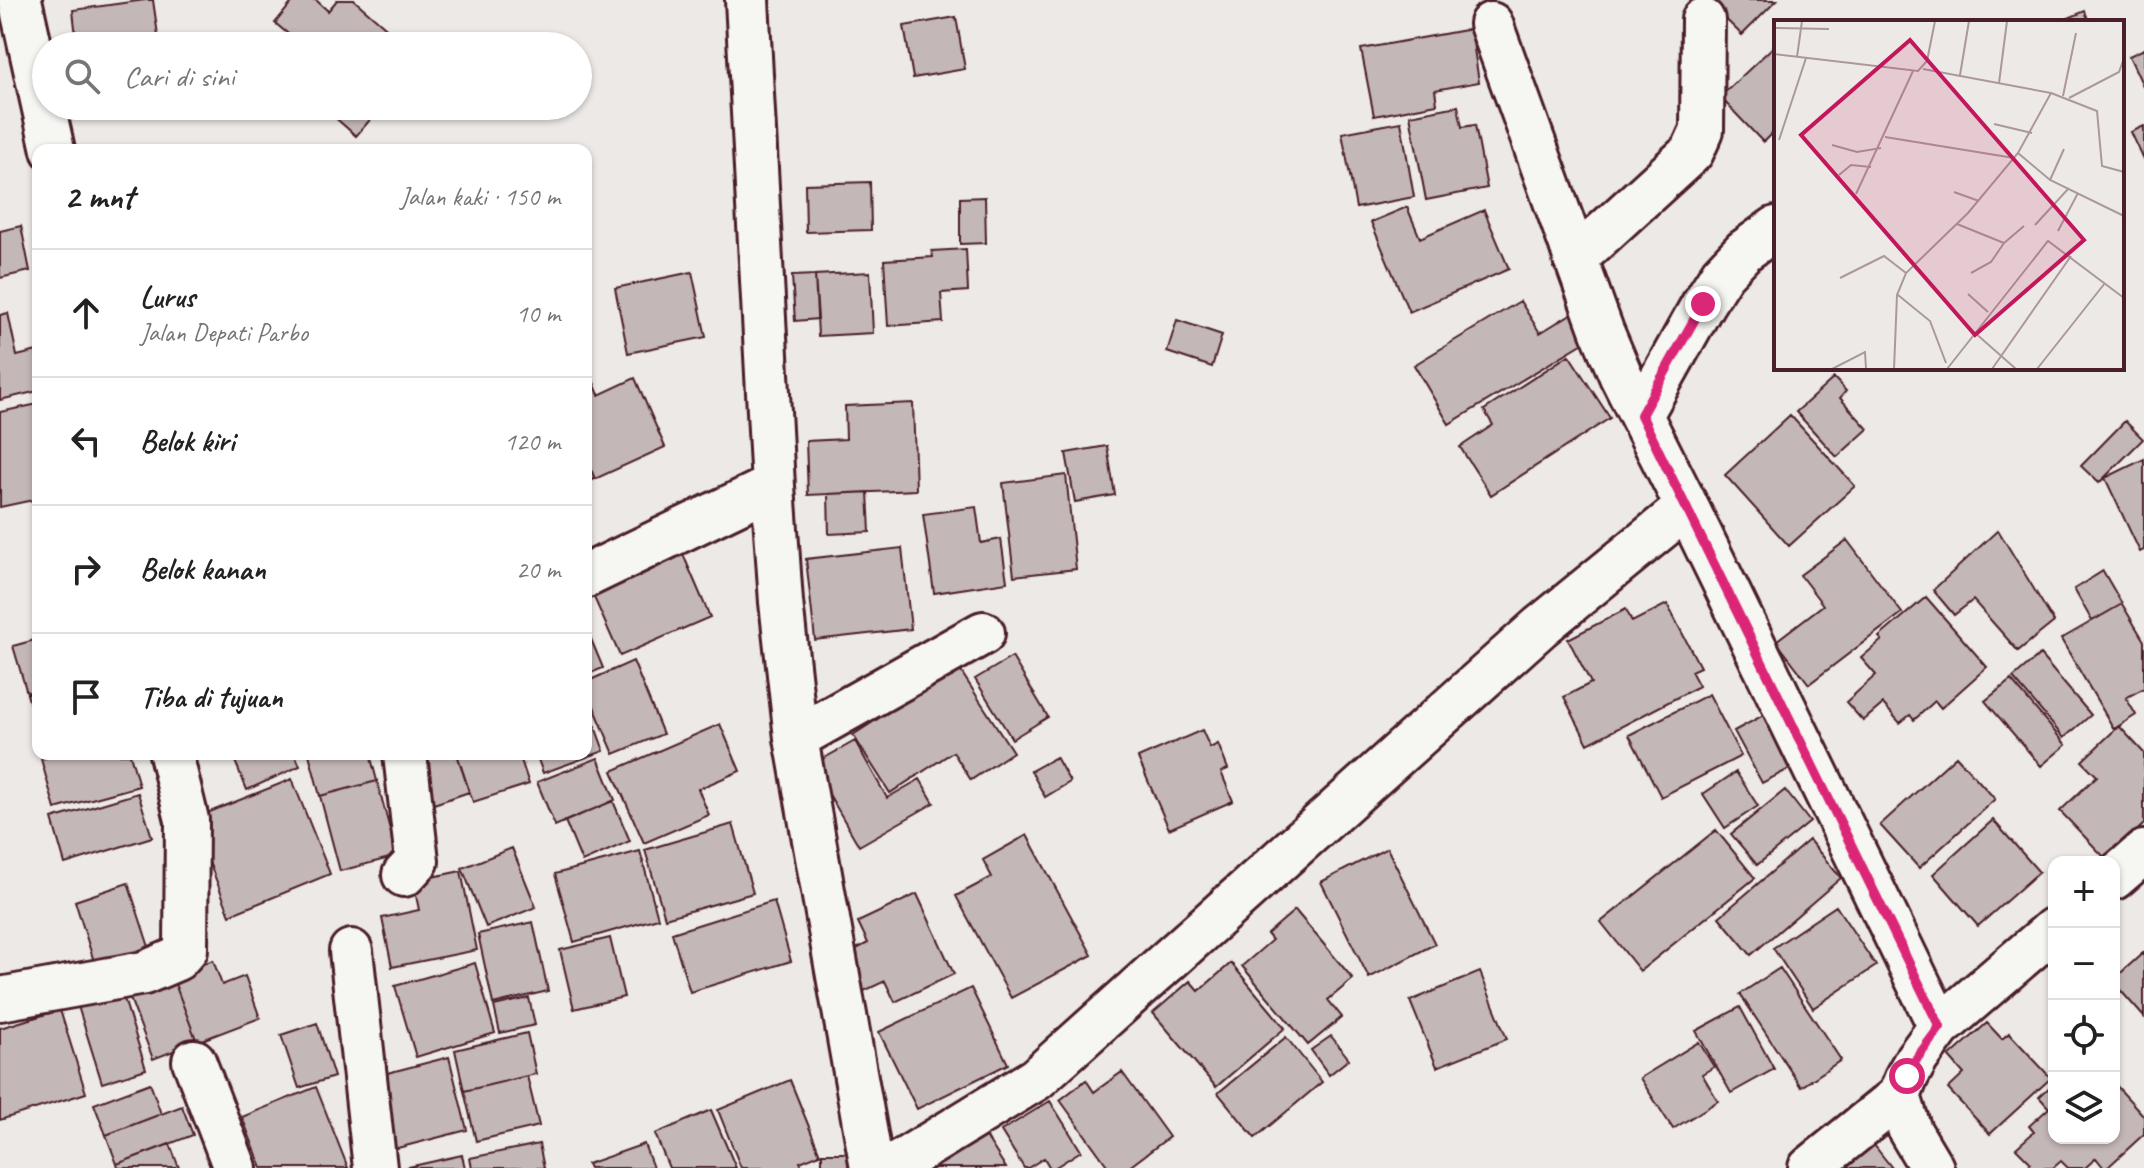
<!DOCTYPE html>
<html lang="id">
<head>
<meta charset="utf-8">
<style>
	body { margin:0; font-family:Caveat,sans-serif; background:#f2f2f2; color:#222 }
	.controls { position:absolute; right:24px; bottom:24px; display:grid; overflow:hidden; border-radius:16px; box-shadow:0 2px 6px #0004 }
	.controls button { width:72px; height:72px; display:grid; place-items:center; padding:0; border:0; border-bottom:2px solid #e0e0e0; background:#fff; color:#222; font:40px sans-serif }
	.stop { position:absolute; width:24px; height:24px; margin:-18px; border:6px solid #db2777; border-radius:50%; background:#fff }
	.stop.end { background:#db2777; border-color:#fff; box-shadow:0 2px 8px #0008 }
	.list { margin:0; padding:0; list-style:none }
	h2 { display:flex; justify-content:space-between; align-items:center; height:104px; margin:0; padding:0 32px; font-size:34px }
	h2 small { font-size:26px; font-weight:400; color:#767676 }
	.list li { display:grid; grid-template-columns:52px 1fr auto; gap:24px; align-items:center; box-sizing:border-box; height:128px; padding:0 32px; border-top:2px solid #e0e0e0 }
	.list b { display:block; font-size:30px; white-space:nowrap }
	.list p { margin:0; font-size:26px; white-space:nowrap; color:#767676 }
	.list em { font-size:26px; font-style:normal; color:#767676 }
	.icon { flex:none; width:44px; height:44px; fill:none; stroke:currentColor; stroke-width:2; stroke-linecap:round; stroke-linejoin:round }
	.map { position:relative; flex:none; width:2144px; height:1168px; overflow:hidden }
	.search { position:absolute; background:#fff; box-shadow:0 2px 6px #0004; left:32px; top:32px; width:560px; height:88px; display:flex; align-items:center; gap:20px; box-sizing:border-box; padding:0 28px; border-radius:44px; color:#767676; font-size:30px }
	.panel { position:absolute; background:#fff; box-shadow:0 2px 6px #0004; left:32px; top:144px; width:560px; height:616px; border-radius:16px }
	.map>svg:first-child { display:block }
</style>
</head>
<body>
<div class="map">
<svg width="2144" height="1168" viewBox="0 0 2144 1168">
	<rect width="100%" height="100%" fill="#ece9e6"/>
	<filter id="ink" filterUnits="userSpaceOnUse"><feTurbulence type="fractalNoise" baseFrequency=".0125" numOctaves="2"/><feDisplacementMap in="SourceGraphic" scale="16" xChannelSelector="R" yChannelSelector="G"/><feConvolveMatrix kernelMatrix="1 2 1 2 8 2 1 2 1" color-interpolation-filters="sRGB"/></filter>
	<g filter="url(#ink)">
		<!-- building -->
		<path fill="#c4b7b7" stroke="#4a1f2b" stroke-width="2" d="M145,0H153L158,35L77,46L73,10Z
			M294,0H316L328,11L337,0H354L407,46H296L299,43L275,23Z
			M1706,0H1777L1742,35Z
			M2085,11L2089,22H2059Z
			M956,17L965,69L913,78L904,26Z
			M1471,29L1479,82L1435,90L1437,104L1374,116L1361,49Z
			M147,37L148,46H81Z
			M1776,44V129L1763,142L1720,97Z
			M2144,49V88L2129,56Z
			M322,106H382L356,136Z
			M1458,106L1462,127L1475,125L1487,188L1426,200L1410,115Z
			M1401,122L1414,197L1356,208L1342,133Z
			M2144,126V157L2143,158L2131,132Z
			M870,182L871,230L806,232L805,184Z
			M985,197L986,243L960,244V198Z
			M1407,207L1420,238L1484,210L1509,269L1409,312L1371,222Z
			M21,226L30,271L0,278V231Z
			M966,249L968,291L941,293L943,322L888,326L884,260L933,257L932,251Z
			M692,272L706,337L628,353L615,288Z
			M870,272L873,333L818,336L815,275Z
			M815,275L818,319L795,321L792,276Z
			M1520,301L1540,333L1579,309L1595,336L1449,424L1414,365Z
			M8,313L17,356L37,351L38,391L0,400V315Z
			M1177,320L1222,335L1212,367L1167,352Z
			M1569,355L1610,418L1491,495L1460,447L1493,425L1484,410Z
			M592,378L599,395L635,378L665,447L595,479L586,458V380Z
			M1834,378L1846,391L1840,398L1868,429L1837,457L1796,412Z
			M913,403L916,490L808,495L806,441L846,439L845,406Z
			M38,404V499L0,507V412Z
			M1790,415L1855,486L1789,546L1725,475Z
			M2125,421L2143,439L2099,483L2081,466Z
			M1107,446L1115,495L1075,502L1066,453Z
			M586,458L595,479L586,483Z
			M2144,459V550L2140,552L2105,478Z
			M1066,475L1076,569L1014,576L1003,483Z
			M868,492L870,532L829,534L828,494Z
			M976,507L981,543L1001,539L1007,582L934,593L923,514Z
			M1998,530L2054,622L2018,651L1973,600L1954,615L1933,590Z
			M1847,540L1902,613L1809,684L1776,641L1823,605L1800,575Z
			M902,548L911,629L815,640L806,559Z
			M682,552L710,617L620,656L592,593Z
			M2103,571L2122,604L2092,621L2074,589Z
			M1926,597L1987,667L1941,708L1935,701L1914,720L1910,715L1900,723L1883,704L1863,721L1846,702L1876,675L1861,658L1882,640L1879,637Z
			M1667,604L1700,667L1691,671L1699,686L1588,744L1564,697L1591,683L1568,639L1626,609L1632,622Z
			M2122,604L2144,641V688L2126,698L2136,715L2114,729L2061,639Z
			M588,632L603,668L586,675V633Z
			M38,639V689L27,693L13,646Z
			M2040,655L2091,715L2064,738L2013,678Z
			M1012,657L1048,717L1012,739L975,679Z
			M633,661L663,734L614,754L586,688V682Z
			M958,667L1013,752L971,780L953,752L890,793L853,735Z
			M2011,680L2066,745L2041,766L1985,701Z
			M38,690V731L27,694Z
			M1709,694L1741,756L1661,797L1629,735Z
			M586,702L604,751L543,773L536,754H586Z
			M1769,712L1797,765L1762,783L1734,731Z
			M720,724L740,771L698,789L709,815L644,843L612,771Z
			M2119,726L2144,753V824L2106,859L2060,811L2097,776L2082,761Z
			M1202,730L1210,748L1218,744L1228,769L1221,772L1233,801L1169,829L1138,758Z
			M855,741L887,798L920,779L934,803L859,846L812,765Z
			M59,754H130L139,786L55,809L41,759Z
			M232,754H295L300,766L247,790Z
			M309,754H370L377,781L320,796Z
			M411,754H457L469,792L428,806Z
			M457,754H519L529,784L473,802Z
			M1956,756L1995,799L1919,868L1880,825Z
			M1056,757L1070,782L1045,797L1031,771Z
			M598,758L615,800L555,826L537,782Z
			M1736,772L1758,806L1725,828L1703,794Z
			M292,779L330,874L230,915L192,819Z
			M377,781L397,856L340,871L320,796Z
			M1785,790L1810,822L1757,865L1731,834Z
			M138,793L152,837L65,864L52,819Z
			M613,801L630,841L582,862L565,821Z
			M1993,820L2039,872L1978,926L1933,874Z
			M733,824L753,893L665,918L645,850Z
			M1716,830L1755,878L1640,971L1601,922Z
			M1027,835L1092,955L1011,998L956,896L992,877L983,860Z
			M1809,840L1841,878L1751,955L1719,917Z
			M512,848L536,907L486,927L462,868Z
			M1387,848L1435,944L1369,978L1321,882Z
			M640,851L658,918L574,942L555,874Z
			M461,871L477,950L392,967L382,918L419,910L413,881Z
			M128,883L150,950L96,968L75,901Z
			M917,894L954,974L895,1002L885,981L862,992L845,955L868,943L858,922Z
			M774,901L791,961L690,992L672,933Z
			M1836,906L1876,966L1813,1008L1773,948Z
			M1295,910L1353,979L1328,1000L1342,1017L1308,1045L1242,966L1272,940L1267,934Z
			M533,922L548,991L493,1004L478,934Z
			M610,938L624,997L574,1009L560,950Z
			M2144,952V1017L2114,983V979Z
			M213,960L222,985L245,976L260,1018L197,1042L172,976Z
			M475,963L495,1033L416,1057L395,986Z
			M1231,963L1285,1028L1216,1087L1153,1013L1190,981L1199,991Z
			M1780,968L1841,1060L1801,1087L1740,994Z
			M1480,972L1507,1039L1437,1067L1410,1001Z
			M172,976L197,1042L153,1059L128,993Z
			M971,988L1008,1064L917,1109L879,1032Z
			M121,989L146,1069L102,1083L77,1003Z
			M529,998L535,1025L500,1033L494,1006Z
			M1740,1007L1774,1069L1731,1093L1696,1031Z
			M60,1010L86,1093L0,1120V1028Z
			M317,1023L334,1077L299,1088L281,1035Z
			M1987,1023L2002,1039L2009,1033L2051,1078L1990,1134L1948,1089L1964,1074L1949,1057Z
			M527,1033L536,1074L464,1091L455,1050Z
			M1331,1036L1349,1059L1329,1075L1311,1050Z
			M1286,1037L1322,1082L1255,1138L1218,1093Z
			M1699,1042L1714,1067L1702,1074L1718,1101L1673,1129L1640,1078Z
			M449,1057L467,1130L386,1151L368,1078Z
			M1122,1072L1169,1137L1128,1168H1109L1060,1100L1086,1080L1094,1092Z
			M527,1076L539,1126L476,1141L464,1091Z
			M790,1080L820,1154L800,1162L803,1168H741L718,1110Z
			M150,1083L161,1114L106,1135L94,1104Z
			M2054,1083V1138H2114V1083L2144,1116V1134L2107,1168H2104L2096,1158L2085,1168H2068L2061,1161L2053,1168H2026L2031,1163L2016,1148L2034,1132L2029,1126L2049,1108L2039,1097Z
			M316,1087L348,1168H262L242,1117Z
			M1050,1101L1081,1151L1054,1168H1050L1044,1158L1028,1168H1024L1001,1131Z
			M182,1106L193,1135L117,1164L106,1135Z
			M711,1110L736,1168H669L655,1134Z
			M980,1127L1006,1168H914Z
			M170,1144L179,1168H118L117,1164Z
			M539,1144L544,1168H472L470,1158Z
			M644,1144L653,1168H589L587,1164Z
			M1874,1145L1892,1168H1845Z
			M822,1153H853V1168H822Z
			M462,1155L465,1168H404Z"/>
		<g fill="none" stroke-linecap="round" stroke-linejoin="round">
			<defs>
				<path id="minor" d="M20,0L53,150
					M747,0L773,486L781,602L796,738L872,1168
					M1491,24L1602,331L1621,376L1687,507L1940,1027
					M1575,259L1692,152L1702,130L1703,20
					M1641,415L1703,304L1722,274L1744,251L1776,228
					M586,576L773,486
					M796,738L983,633
					M404,875L417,861L405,754
					M2114,878L2144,852
					M351,951L375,1168
					M0,999L144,973L177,959L186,949L187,820L171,754
					M194,1061L235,1168
					M891,1168L1036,1079L1540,627L1687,507
					M1810,1168L1899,1096
					M1932,1168L1910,1131L1899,1096L1907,1076L1917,1058L1940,1027L2054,929"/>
			</defs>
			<!-- minor casing -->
			<use href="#minor" stroke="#4a1f2b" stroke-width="48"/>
			<!-- minor -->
			<use href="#minor" stroke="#f6f6f2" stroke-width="42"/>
		</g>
	</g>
	<g fill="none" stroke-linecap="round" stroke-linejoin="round" filter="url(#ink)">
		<!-- route -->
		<path stroke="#db2777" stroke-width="10" d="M1703,304L1641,415L1940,1027L1917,1058L1907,1076"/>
	</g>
	<!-- overview -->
	<g transform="translate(1774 20)">
		<rect width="350" height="350" fill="#ece9e6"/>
		<path fill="none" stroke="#ab989b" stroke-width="2" d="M1,8L55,9M0,34L144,51L153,41L161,1M23,37L28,1M186,55L195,1M225,63L233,1M277,73L323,91L328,146L350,152M289,76L302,13M295,78L345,52L350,38M220,104L258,113M111,117L240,138M5,120L32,38M58,125L83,132L107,128M244,133L276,160L350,196M65,155L77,145L97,147M276,160L290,129M180,172L205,181M82,174L139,51M183,204L230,223L250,206M261,205L295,168M284,211L304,173M197,253L217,242L230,223M66,258L110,236L132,253M194,274L214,292M124,275L156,301L172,343M200,312L242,349M58,349L91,332L92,349M120,349L123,275L132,253L194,193L244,133L277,73L149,49M173,349L274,221L350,278M218,349L297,236M263,349L331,263"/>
		<path fill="#c2185b" fill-opacity="0.15" stroke="#c2185b" stroke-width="4" d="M136,20L310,220L201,315L27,115Z"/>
		<rect width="350" height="350" fill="none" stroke="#4a1f2b" stroke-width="4"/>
	</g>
</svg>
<div class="controls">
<button>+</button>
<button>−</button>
<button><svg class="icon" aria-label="locate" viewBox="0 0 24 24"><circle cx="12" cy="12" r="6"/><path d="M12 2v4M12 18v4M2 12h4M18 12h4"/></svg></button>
<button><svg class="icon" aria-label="layers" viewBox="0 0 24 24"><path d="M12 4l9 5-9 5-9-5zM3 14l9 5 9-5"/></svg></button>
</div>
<div class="stop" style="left:1907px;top:1076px"></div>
<div class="stop end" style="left:1703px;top:304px"></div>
<div class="search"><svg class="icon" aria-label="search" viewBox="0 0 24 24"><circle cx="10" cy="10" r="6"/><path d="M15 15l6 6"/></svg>Cari di sini</div>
<section class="panel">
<h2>2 mnt<small>Jalan kaki · 150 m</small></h2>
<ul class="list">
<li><svg class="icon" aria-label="ahead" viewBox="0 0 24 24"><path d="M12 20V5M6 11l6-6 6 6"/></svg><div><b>Lurus</b><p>Jalan Depati Parbo</p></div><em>10 m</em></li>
<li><svg class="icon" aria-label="left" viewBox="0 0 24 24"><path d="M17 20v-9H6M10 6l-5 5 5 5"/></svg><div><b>Belok kiri</b></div><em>120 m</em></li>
<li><svg class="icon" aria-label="right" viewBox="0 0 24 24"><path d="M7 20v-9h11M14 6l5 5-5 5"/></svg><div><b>Belok kanan</b></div><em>20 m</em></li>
<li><svg class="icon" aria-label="arrive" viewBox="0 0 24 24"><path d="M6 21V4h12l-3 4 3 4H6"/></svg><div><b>Tiba di tujuan</b></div></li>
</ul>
</section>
</div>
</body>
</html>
